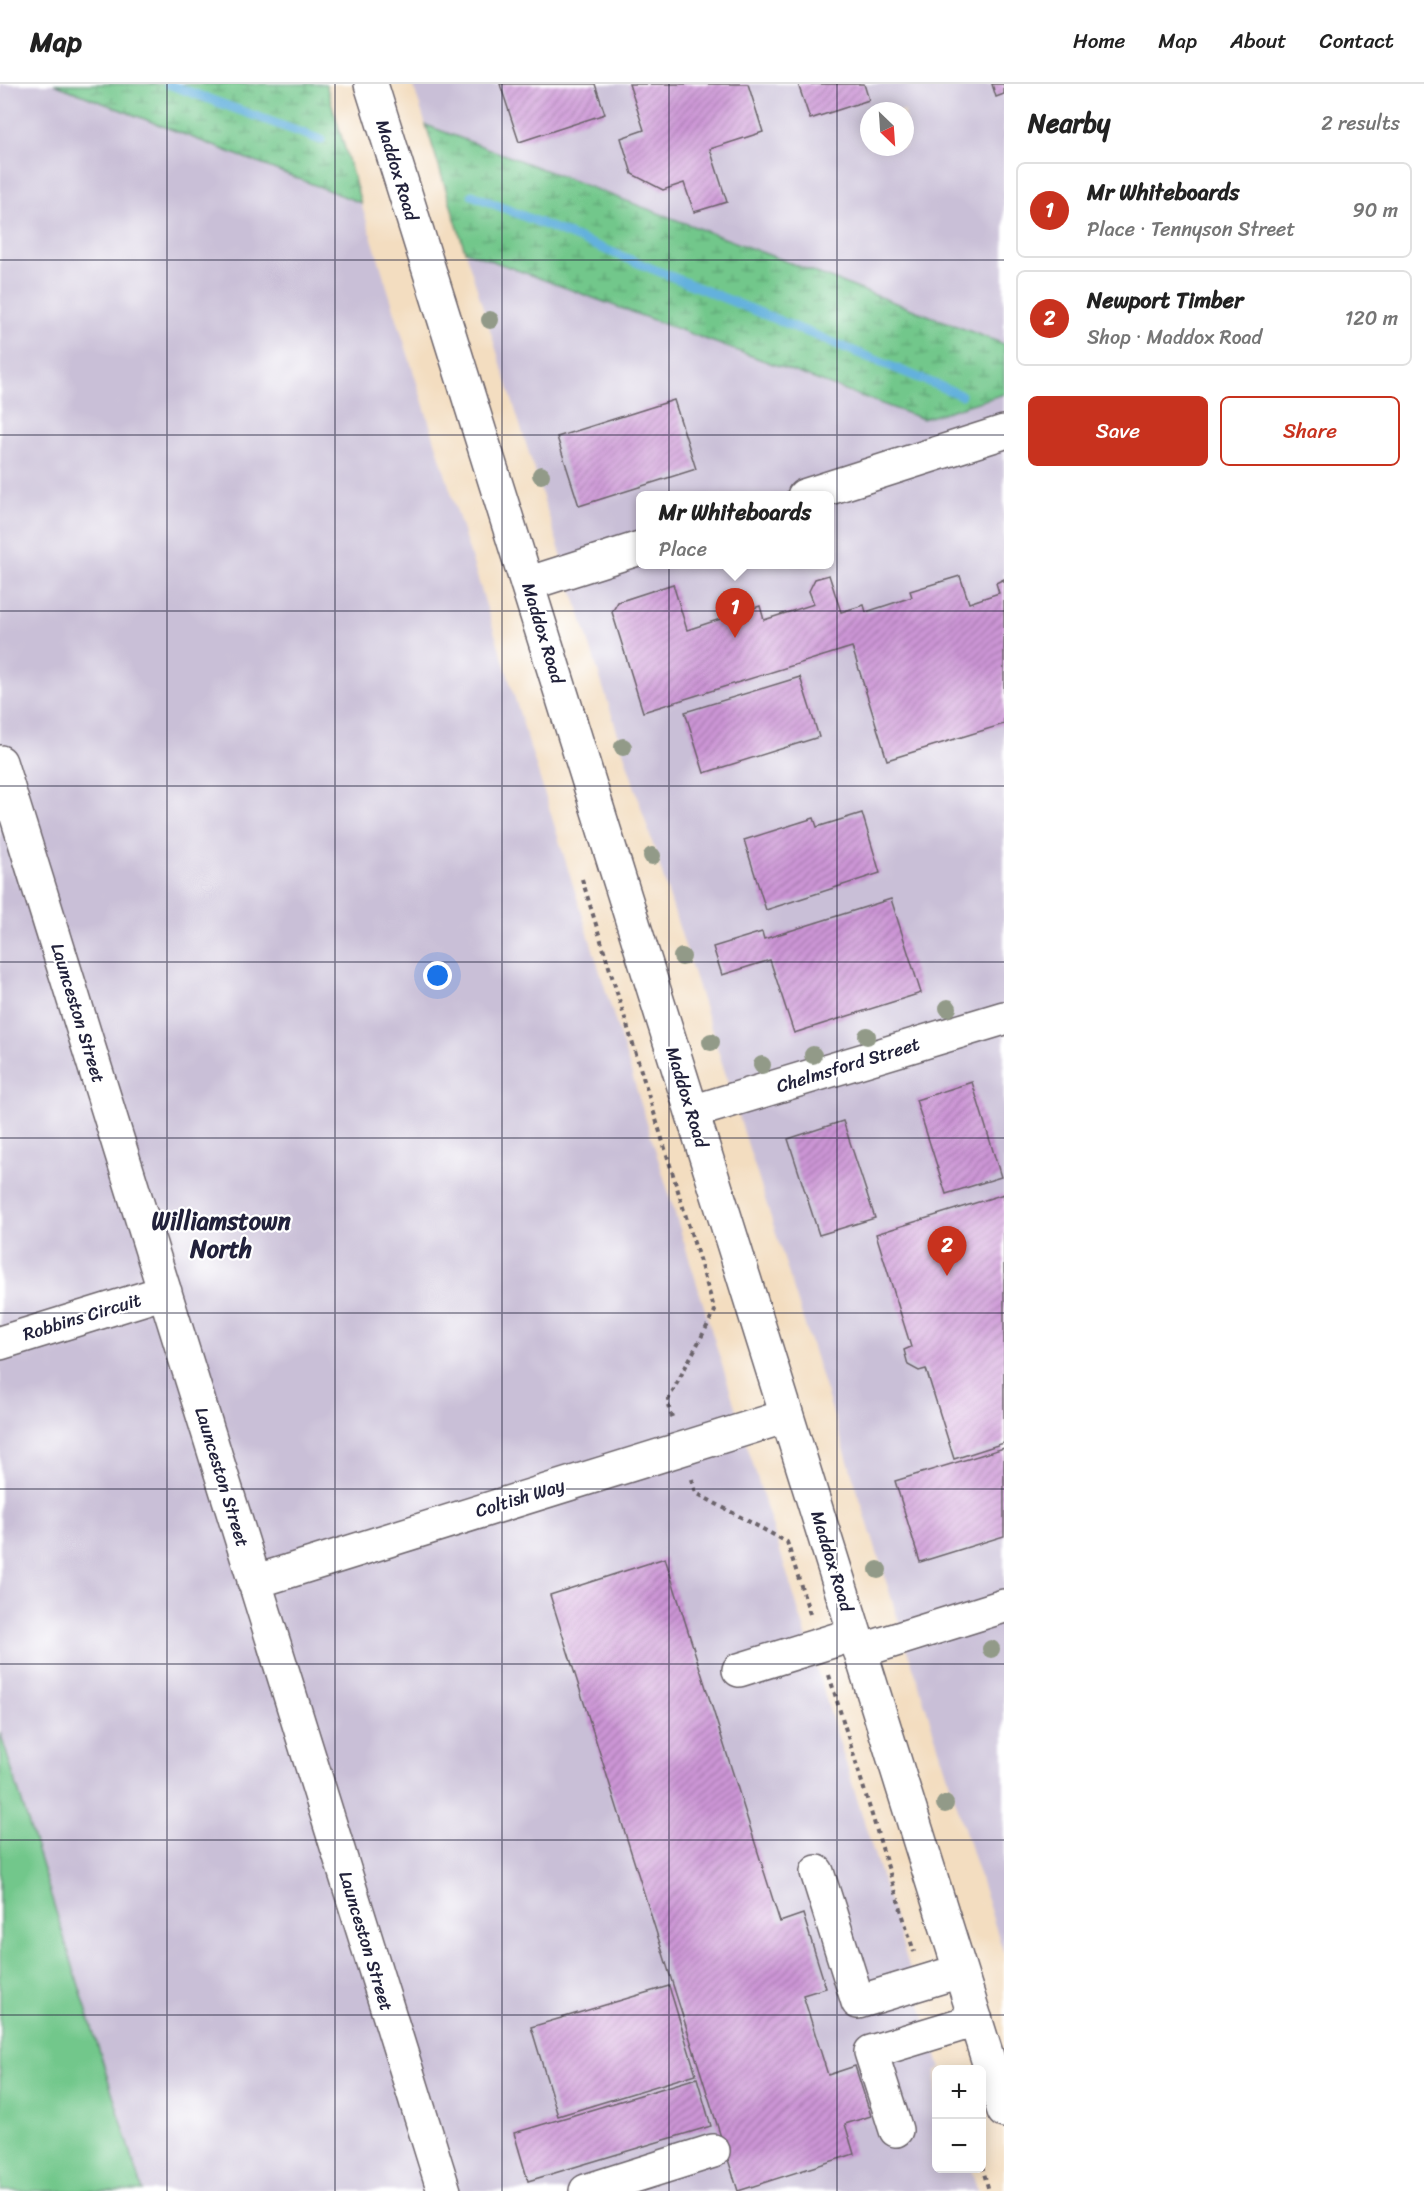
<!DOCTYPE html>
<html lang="en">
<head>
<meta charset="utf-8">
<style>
	body { margin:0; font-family:Sriracha,sans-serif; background:#f2f2f2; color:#222 }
	.controls { position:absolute; right:18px; bottom:18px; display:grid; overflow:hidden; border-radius:9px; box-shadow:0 3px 15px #0003 }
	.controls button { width:54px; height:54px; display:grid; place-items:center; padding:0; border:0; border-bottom:2px solid #e0e0e0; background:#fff; color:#222; font:30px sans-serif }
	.compass { position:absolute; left:860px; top:18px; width:54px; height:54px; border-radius:50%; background:#fff; box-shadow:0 3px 15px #0003; rotate:155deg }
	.you { position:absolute; left:438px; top:892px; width:21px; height:21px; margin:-15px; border:4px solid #fff; border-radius:50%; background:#1a73e8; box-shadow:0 0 0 9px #1a73e833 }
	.badge { display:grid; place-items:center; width:39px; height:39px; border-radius:50%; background:#c8321e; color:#fff; font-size:20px; font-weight:700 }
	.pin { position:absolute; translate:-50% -50px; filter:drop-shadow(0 2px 3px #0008) }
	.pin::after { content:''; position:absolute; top:32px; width:21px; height:18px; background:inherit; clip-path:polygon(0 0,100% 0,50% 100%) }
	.popup { position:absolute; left:636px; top:407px; width:198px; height:78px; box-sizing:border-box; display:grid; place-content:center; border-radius:9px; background:#fff; filter:drop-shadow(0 2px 4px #0005); font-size:20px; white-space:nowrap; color:#767676 }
	.popup b { font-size:22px; color:#222 }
	.popup::after { content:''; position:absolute; left:50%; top:100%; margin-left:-12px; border:12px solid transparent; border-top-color:#fff }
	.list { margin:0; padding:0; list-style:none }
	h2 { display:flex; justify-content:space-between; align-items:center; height:78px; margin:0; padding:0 24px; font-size:26px }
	h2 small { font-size:20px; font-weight:400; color:#767676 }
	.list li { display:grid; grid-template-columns:39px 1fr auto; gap:18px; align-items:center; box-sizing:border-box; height:96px; margin:0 12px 12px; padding:0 12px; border:2px solid #e0e0e0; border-radius:9px }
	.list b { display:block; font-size:22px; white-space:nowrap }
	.list p { margin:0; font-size:20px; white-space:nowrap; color:#767676 }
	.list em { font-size:20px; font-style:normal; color:#767676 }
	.actions { display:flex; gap:12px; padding:18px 24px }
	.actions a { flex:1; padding:14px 0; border:2px solid #c8321e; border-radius:9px; text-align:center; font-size:21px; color:#c8321e }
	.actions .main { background:#c8321e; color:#fff }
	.map { position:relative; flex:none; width:1004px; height:2107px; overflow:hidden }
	header { display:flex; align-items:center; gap:36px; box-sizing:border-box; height:84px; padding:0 30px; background:#fff; border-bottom:2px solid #e0e0e0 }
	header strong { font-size:28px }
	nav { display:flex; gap:33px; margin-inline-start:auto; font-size:21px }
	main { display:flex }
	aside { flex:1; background:#fff }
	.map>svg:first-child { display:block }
</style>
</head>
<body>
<header>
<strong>Map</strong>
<nav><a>Home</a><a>Map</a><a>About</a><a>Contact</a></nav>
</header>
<main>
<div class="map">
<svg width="1004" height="2107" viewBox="0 0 1004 2107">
	<defs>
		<pattern id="wetland-marsh" width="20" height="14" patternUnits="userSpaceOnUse" patternTransform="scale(1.5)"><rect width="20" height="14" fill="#72c78b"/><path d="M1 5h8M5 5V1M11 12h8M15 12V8" fill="none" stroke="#5da173"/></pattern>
		<pattern id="building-hatch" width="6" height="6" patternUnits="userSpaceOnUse" patternTransform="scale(1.5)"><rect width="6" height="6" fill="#cc95d5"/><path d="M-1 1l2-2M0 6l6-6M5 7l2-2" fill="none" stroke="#a579ae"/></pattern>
	</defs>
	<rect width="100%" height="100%" fill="#fff"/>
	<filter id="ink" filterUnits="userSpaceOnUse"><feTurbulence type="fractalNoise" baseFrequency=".0167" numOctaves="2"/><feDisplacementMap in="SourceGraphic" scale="12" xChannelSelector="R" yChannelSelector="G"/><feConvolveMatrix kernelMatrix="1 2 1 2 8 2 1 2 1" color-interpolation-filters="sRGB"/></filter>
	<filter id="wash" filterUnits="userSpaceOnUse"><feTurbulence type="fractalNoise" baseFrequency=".008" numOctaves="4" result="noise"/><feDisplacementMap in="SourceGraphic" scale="24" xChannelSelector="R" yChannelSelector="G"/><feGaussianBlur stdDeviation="1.35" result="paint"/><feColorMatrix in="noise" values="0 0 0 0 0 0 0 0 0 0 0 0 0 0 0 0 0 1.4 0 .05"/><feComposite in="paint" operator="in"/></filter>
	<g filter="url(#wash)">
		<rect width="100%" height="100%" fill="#f3ddc0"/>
		<!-- industrial -->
		<path fill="#c9bfd7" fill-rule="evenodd" d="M0,0H54L361,119L941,1985L936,1986V2084L971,2085L978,2107H143L0,1648Z
			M413,0H1004V1870L465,167ZM869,27H905V63H869ZM640,412H830V480H640Z"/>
		<!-- green -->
		<path fill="#72c78b" stroke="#4a7463" stroke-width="1.5" d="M0,1648L143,2107H0Z"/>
		<!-- wetland -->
		<path fill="url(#wetland-marsh)" stroke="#4a7463" stroke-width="1.5" d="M54,0H326L361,119Z
			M426,41L1004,260V310L923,335L465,167Z"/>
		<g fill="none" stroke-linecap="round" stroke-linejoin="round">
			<!-- stream -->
			<path stroke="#63b1dd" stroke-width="9" d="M168,0L321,56
				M472,111L961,311"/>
		</g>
		<g id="blocks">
			<!-- building -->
			<path fill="url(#building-hatch)" d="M500,0H595L605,30L519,58Z
				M629,0H748L763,48L710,65L727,118L694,128L684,99L663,106L632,90L621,54L644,46Z
				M798,0H864L869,16L810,35Z
				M992,0H1004V10L996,13Z
				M674,316L696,385L579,422L557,353Z
				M829,491L841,528L864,521L866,528L912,513L910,507L960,492L969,519L999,509L996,499L1004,495V640L887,676L852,563L643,628L612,528L618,518L673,500L687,546L760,522L764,536L814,520L809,507L815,495Z
				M800,593L819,653L704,689L685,628Z
				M862,729L880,789L766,826L744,756L814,734L817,743Z
				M891,815L921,909L794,949L770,876L722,891L713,863L762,848L764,855Z
				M972,998L1001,1093L946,1110L916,1016Z
				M843,1037L875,1134L819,1151L788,1055Z
				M1004,1110V1359L954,1375L926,1285L919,1287L908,1281L904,1266L911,1263L876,1150Z
				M1004,1364V1452L920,1478L895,1397Z
				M665,1474L780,1838L803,1830L826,1904L803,1911L828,1991L855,1982L871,2032L845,2040L854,2070L738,2107L550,1511Z
				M669,1902L696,1990L558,2032L531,1943Z
				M697,1994L711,2042L528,2097L514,2049Z"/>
		</g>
	</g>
	<g filter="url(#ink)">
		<use href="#blocks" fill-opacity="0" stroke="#6b636a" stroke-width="1.5"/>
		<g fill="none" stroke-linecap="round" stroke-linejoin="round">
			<defs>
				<path id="minor" d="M371,0L1004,2027
					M804,412L1004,348
					M527,500L640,464
					M0,678L444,2107
					M692,1028L1004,934
					M0,1259L165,1208
					M254,1498L787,1332
					M860,1567L1004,1522
					M739,1586L855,1550
					M817,1788L858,1918L960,1887
					M896,2046L871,1968L976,1936
					M586,2107L713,2067"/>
			</defs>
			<!-- minor casing -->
			<use href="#minor" stroke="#6b636a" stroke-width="36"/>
			<!-- path -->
			<path stroke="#6b636a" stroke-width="4" stroke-dasharray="4.5 4.5" stroke-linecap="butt" d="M582,795L715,1227L667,1318L672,1333
				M692,1395L696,1409L787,1458L810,1530
				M829,1591L914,1868
				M982,2082L989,2107"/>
			<!-- minor -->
			<use href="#minor" stroke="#fff" stroke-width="33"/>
		</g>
		<!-- trees -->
		<g fill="#929a88">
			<circle cx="490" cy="236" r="9"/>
			<circle cx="541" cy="391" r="9"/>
			<circle cx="623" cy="663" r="9"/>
			<circle cx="652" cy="772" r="9"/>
			<circle cx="682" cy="873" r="9"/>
			<circle cx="948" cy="924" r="9"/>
			<circle cx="867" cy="952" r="9"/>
			<circle cx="711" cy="958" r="9"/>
			<circle cx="813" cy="971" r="9"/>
			<circle cx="762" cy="981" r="9"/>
			<circle cx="878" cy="1486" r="9"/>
			<circle cx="991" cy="1565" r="9"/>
			<circle cx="945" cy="1720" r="9"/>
		</g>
	</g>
	<!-- grid -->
	<path fill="none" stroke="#22223b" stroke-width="1.5" stroke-opacity="0.55" d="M167,0V2107M335,0V2107M502,0V2107M669,0V2107M837,0V2107M0,176H1004M0,351H1004M0,527H1004M0,702H1004M0,878H1004M0,1054H1004M0,1229H1004M0,1405H1004M0,1580H1004M0,1756H1004M0,1931H1004"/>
	<g text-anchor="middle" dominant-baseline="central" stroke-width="4.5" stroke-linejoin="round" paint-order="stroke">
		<!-- street labels -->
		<g font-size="18" fill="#22223b" stroke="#fff">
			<text transform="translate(397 86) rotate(73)">Maddox Road</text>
			<text transform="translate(543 549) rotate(73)">Maddox Road</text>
			<text transform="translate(78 929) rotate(73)">Launceston Street</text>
			<text transform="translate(848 981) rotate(-17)">Chelmsford Street</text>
			<text transform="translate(687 1013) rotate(73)">Maddox Road</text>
			<text transform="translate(82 1233) rotate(-17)">Robbins Circuit</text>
			<text transform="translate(222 1393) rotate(73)">Launceston Street</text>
			<text transform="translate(520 1414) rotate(-17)">Coltish Way</text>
			<text transform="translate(832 1477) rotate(73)">Maddox Road</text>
			<text transform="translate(366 1857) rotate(73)">Launceston Street</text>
		</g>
		<!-- district labels -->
		<g font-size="24" font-weight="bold" fill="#22223b" stroke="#fff">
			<text x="221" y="1137">Williamstown<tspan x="221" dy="28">North</tspan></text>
		</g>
	</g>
</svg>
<div class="controls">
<button>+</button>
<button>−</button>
</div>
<svg class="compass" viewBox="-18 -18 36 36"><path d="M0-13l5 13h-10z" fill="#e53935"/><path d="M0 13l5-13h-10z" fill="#767676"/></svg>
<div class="you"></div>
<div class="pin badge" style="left:735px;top:554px">1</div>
<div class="popup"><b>Mr Whiteboards</b>Place</div>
<div class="pin badge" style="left:947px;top:1192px">2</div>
</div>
<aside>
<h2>Nearby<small>2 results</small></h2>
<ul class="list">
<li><span class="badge">1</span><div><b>Mr Whiteboards</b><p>Place · Tennyson Street</p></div><em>90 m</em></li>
<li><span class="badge">2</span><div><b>Newport Timber</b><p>Shop · Maddox Road</p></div><em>120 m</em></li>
</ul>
<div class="actions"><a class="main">Save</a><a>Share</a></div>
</aside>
</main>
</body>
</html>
